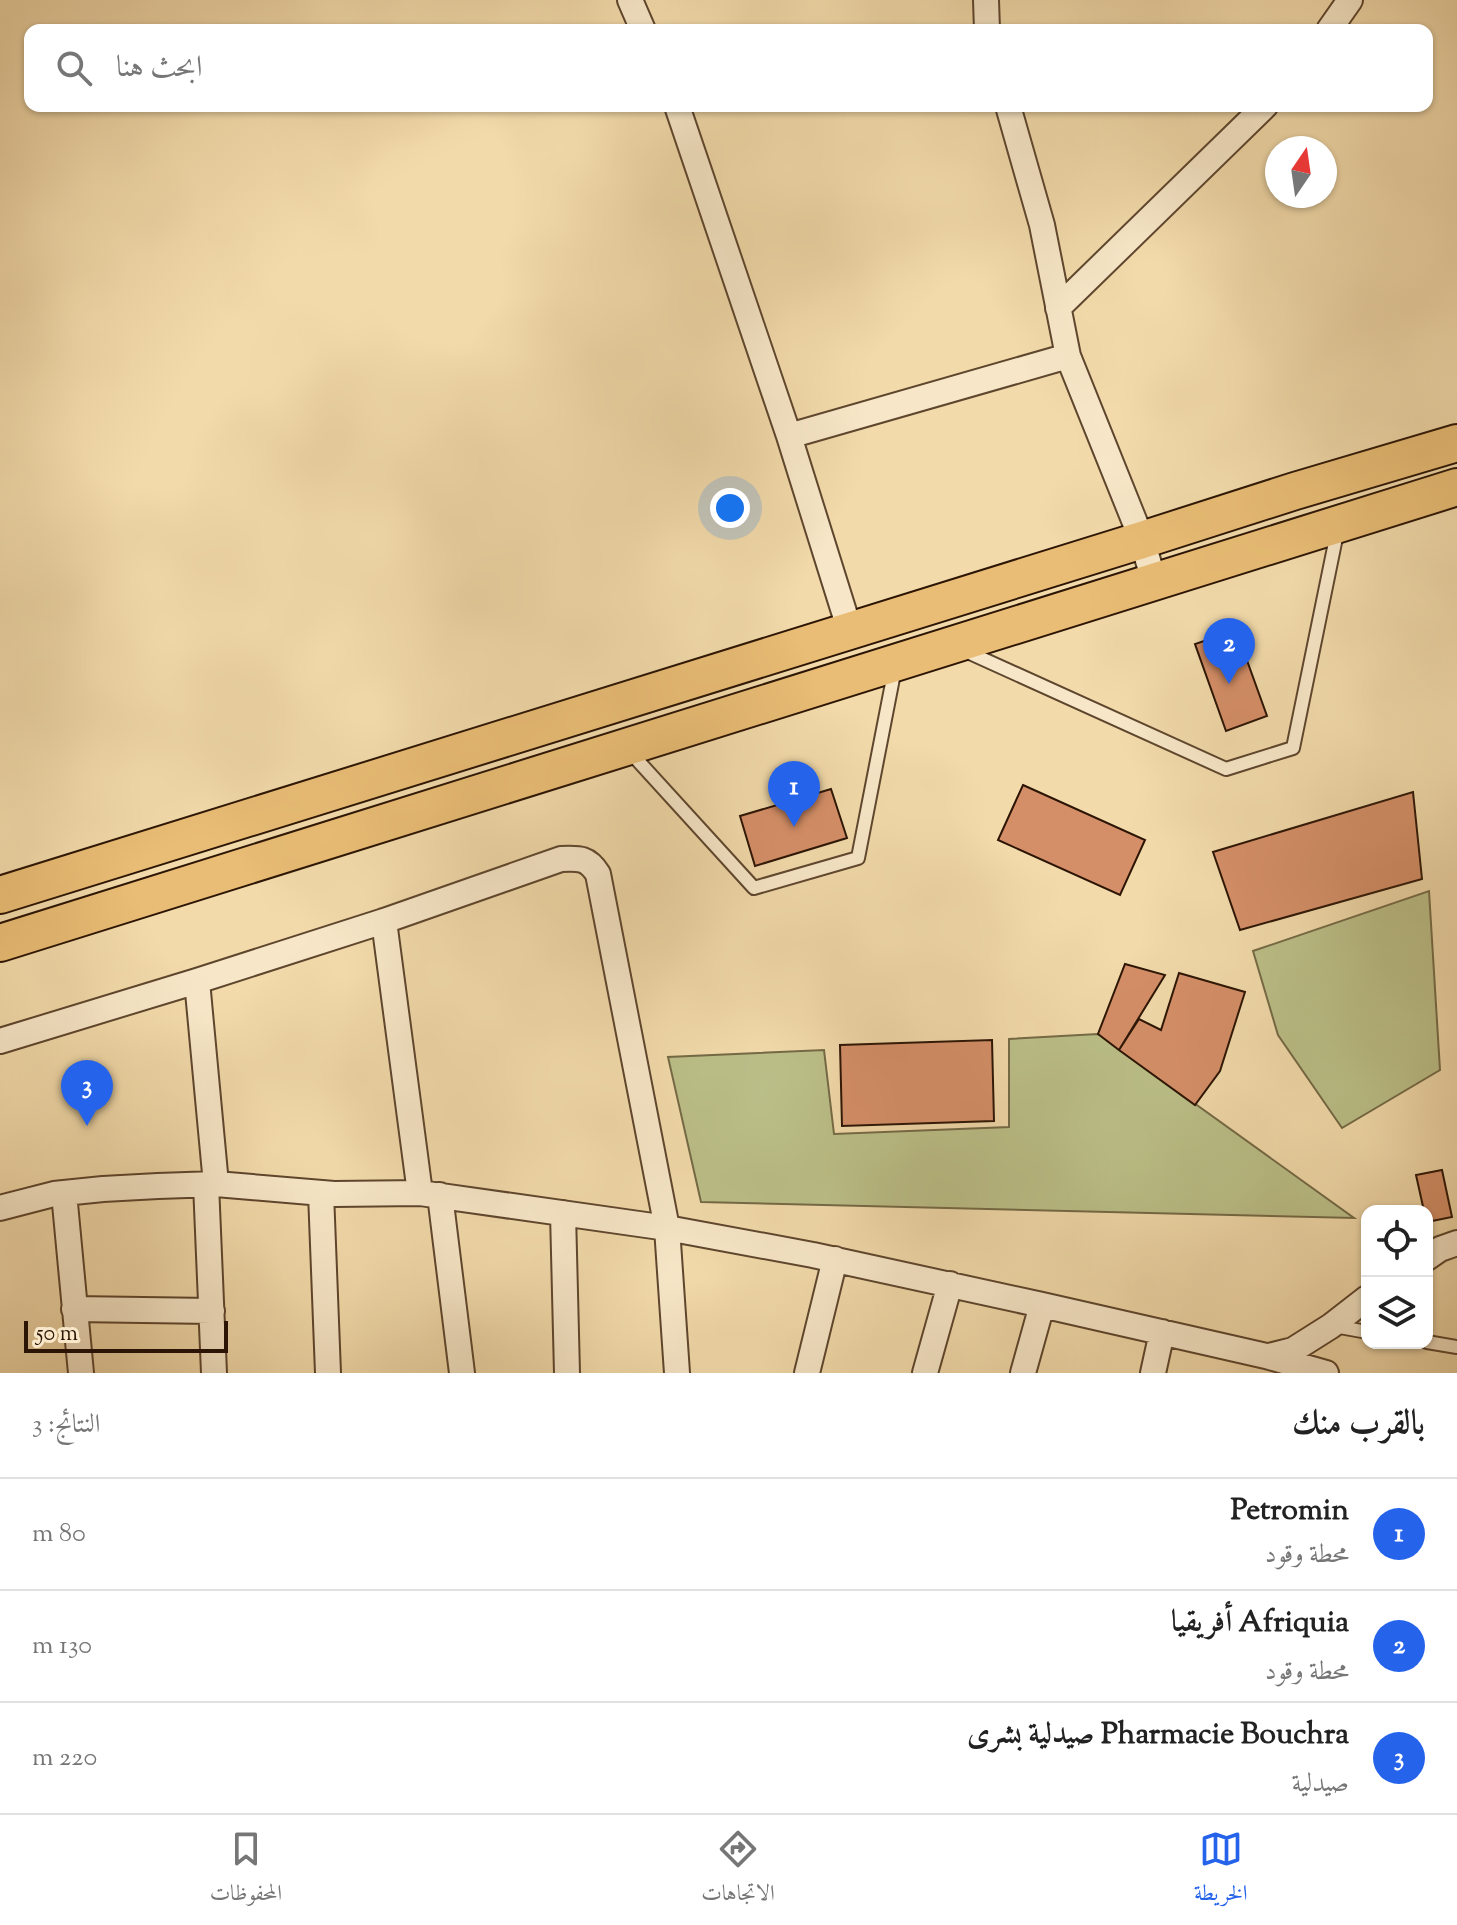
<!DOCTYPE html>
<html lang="ar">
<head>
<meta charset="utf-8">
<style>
	body { margin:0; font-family:"Sorts Mill Goudy",Amiri,serif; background:#f2f2f2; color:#222; direction:rtl }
	.controls { position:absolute; right:24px; bottom:24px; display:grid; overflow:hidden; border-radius:16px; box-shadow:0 2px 6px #0004 }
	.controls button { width:72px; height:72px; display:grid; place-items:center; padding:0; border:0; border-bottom:2px solid #e0e0e0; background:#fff; color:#222; font:40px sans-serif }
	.compass { position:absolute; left:1265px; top:136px; width:72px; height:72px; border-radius:50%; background:#fff; box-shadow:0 2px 6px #0004; rotate:13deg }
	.scale { position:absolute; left:24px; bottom:20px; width:204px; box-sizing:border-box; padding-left:8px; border:4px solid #2c1505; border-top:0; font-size:22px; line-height:28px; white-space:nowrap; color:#2c1505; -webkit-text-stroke:6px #f7e7c8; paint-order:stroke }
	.you { position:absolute; left:730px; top:508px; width:28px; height:28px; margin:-20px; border:6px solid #fff; border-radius:50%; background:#1a73e8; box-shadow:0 0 0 12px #1a73e833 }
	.badge { display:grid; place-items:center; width:52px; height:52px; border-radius:50%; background:#2563eb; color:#fff; font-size:26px; font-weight:700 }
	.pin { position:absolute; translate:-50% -66px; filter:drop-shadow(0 2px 4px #0008) }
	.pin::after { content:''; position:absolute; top:42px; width:28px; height:24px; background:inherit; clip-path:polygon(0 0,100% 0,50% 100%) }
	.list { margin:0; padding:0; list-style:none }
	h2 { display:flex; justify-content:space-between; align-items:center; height:104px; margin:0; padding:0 32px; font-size:34px }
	h2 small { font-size:26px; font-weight:400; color:#767676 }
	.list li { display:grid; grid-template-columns:52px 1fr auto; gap:24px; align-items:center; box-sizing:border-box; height:112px; padding:0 32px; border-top:2px solid #e0e0e0 }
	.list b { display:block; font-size:30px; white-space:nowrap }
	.list p { margin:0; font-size:26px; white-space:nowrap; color:#767676 }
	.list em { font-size:26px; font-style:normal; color:#767676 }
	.icon { flex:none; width:44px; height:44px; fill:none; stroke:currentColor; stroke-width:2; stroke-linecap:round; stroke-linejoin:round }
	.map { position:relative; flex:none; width:1457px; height:1373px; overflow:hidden; direction:ltr }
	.search { position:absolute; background:#fff; box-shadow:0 2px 6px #0004; left:24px; right:24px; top:24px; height:88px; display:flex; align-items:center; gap:20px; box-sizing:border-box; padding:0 28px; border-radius:16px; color:#767676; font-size:30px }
	.sheet { height:440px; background:#fff }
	nav { display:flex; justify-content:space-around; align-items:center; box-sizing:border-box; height:112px; border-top:2px solid #e0e0e0; background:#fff; font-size:22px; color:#767676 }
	nav a { display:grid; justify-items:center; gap:4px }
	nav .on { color:#2563eb }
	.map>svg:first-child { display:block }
</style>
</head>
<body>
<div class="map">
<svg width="1457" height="1373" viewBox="0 0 1457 1373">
	<rect width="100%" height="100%" fill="#f2daaa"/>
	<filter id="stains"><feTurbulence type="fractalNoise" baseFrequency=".0025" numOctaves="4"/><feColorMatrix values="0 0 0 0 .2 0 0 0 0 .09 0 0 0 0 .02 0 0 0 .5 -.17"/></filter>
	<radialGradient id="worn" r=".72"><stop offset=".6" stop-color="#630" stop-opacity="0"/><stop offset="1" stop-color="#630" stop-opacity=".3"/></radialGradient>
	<!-- green -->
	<path fill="#bbbf88" stroke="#746a46" stroke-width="2" d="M1429,891L1440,1070L1342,1128L1278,1035L1253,951Z
		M1098,1034L1354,1218L701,1202L668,1057L824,1050L834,1134L1009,1127V1039Z"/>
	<!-- building -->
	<path fill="#d58f68" stroke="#2c1505" stroke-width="2" d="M1236,630L1267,716L1226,731L1195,644Z
		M1023,785L1145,840L1120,895L998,840Z
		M831,789L847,838L755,866L740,816Z
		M1413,792L1422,879L1240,930L1213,852Z
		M1125,964L1165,975L1119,1050L1098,1034Z
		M1179,973L1245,992L1220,1071L1195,1105L1119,1050L1139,1019L1161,1030Z
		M992,1040L994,1121L842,1126L840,1045Z
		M1442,1170L1452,1217L1427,1222V1211H1424L1416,1175Z"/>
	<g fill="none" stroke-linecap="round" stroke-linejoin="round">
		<defs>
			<path id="service" d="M961,649L1226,769L1293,748L1338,528
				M630,752L754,888L858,858L895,668
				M1334,1326L1367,1332
				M1427,1342L1457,1347"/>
			<path id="minor" d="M630,0L643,30
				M986,0L987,30
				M1329,30L1350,0
				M677,106L789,436L850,631
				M1008,106L1042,225L1068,356L1142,540L1154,581
				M1058,308L1265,106
				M789,436L1068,356
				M384,921L420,1193
				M197,981L216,1184
				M0,1041L197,981L384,921L561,859C580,858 588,858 598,874L667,1228L677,1373
				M206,1184L214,1373
				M64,1193L81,1373
				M321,1193L328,1373
				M440,1195L462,1373
				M0,1208L54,1194L103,1189L158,1186L216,1184L334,1194L420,1193L667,1228L813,1255L1042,1305L1266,1356L1326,1373
				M563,1213L567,1373
				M1427,1258L1440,1249L1457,1243
				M74,1309L212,1311
				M1269,1356L1293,1350L1331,1326L1367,1298
				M807,1373L835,1259
				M925,1373L950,1284
				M1023,1373L1042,1305
				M1153,1373L1162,1332"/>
			<path id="primary" d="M0,895L1142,540L1295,491L1457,443
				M0,943L1457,487"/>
		</defs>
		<!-- service casing -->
		<use href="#service" stroke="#5e462e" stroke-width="16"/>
		<!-- minor casing -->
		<use href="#minor" stroke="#5e462e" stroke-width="28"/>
		<!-- primary casing -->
		<use href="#primary" stroke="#2c1505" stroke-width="40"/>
		<!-- service -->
		<use href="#service" stroke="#f7e7c8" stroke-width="12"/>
		<!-- minor -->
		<use href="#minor" stroke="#f7e7c8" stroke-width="24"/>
		<!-- primary -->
		<use href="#primary" stroke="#e9bd75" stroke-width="36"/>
	</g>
	<rect width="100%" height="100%" filter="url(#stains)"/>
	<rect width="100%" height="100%" fill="url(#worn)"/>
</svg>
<div class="controls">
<button><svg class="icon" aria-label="locate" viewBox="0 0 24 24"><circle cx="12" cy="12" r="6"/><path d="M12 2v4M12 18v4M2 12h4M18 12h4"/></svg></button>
<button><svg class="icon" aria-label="layers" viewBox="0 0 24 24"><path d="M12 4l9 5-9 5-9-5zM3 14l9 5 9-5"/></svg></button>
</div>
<svg class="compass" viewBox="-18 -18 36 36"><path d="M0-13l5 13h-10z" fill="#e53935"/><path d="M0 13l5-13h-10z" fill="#767676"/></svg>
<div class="scale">50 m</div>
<div class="you"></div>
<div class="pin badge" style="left:794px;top:827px">1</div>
<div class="pin badge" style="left:1229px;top:684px">2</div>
<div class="pin badge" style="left:87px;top:1126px">3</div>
<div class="search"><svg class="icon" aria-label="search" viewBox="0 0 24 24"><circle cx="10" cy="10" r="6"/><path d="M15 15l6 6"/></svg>ابحث هنا</div>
</div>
<section class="sheet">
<h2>بالقرب منك<small>النتائج: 3</small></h2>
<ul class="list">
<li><span class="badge">1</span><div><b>Petromin</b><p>محطة وقود</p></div><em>80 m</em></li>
<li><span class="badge">2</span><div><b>Afriquia أفريقيا</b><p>محطة وقود</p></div><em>130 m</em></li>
<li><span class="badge">3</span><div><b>Pharmacie Bouchra صيدلية بشرى</b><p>صيدلية</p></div><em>220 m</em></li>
</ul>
</section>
<nav>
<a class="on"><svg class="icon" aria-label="map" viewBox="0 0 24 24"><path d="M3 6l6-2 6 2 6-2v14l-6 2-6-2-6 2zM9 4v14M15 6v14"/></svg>الخريطة</a>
<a><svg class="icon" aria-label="directions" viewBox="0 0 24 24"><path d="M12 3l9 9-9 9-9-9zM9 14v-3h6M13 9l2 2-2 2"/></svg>الاتجاهات</a>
<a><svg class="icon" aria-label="saved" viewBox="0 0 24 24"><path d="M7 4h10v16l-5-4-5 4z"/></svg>المحفوظات</a>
</nav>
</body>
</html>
